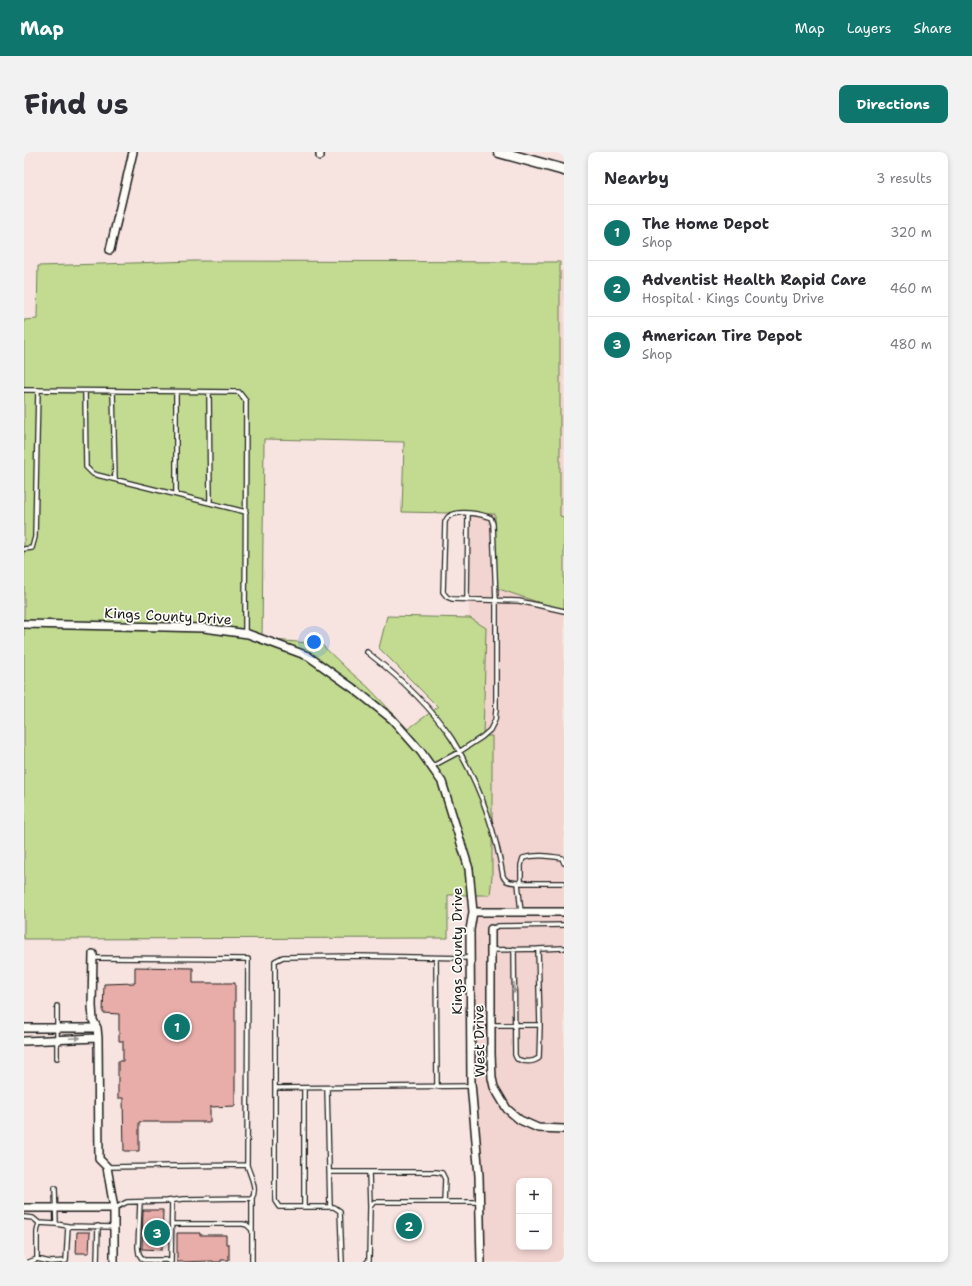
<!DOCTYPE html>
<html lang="en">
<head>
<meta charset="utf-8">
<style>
	body { margin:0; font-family:"Shantell Sans",sans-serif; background:#f2f2f3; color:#2b2b33 }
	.controls { position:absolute; right:12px; bottom:12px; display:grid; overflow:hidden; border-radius:8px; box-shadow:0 2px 6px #0003 }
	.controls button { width:36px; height:36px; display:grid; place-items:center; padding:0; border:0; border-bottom:1px solid #e1e1e2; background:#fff; color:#2b2b33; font:20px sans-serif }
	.you { position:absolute; left:290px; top:490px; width:14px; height:14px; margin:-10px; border:3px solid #fff; border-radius:50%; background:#1a73e8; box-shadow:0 0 0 6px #1a73e833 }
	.badge { display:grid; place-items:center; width:26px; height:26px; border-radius:50%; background:#0f766e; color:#fff; font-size:13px; font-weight:700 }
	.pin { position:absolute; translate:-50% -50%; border:2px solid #fff; box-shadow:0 1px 4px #0006 }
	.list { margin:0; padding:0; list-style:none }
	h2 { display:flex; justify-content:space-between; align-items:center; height:52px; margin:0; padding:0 16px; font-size:17px }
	h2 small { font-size:13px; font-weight:400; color:#7c7c81 }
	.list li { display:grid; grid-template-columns:26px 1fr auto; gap:12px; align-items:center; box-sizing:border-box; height:56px; padding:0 16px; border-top:1px solid #e1e1e2 }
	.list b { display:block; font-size:15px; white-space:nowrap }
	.list p { margin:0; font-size:13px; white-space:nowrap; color:#7c7c81 }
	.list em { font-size:13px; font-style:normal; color:#7c7c81 }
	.map { position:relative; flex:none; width:540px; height:1110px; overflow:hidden; border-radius:8px }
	header { display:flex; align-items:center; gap:24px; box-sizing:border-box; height:56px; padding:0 20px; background:#0f766e; color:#fff }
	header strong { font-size:19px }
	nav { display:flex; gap:22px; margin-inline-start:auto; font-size:14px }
	.intro { display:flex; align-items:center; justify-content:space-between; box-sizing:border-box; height:96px; padding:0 24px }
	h1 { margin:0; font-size:28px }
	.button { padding:10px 18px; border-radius:8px; background:#0f766e; color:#fff; font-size:14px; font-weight:700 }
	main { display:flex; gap:24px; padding:0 24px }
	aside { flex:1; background:#fff; border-radius:8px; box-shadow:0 2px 6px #0003 }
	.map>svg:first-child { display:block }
</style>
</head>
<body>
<header>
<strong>Map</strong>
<nav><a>Map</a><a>Layers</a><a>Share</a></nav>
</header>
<div class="intro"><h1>Find us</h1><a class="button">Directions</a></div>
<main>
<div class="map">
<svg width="540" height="1110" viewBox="0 0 540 1110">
	<rect width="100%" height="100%" fill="#f7e4e0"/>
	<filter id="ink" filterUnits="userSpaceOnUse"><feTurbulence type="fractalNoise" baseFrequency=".025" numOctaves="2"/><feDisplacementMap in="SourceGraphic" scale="8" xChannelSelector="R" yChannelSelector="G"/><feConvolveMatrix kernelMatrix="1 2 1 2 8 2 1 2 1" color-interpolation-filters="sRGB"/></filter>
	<g filter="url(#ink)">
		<!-- built -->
		<path fill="#f2d4d0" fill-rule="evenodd" d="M540,118V1110H457L452,988L445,717V136ZM495,1029H525V1095H495Z"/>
		<!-- green -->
		<path fill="#c2db91" stroke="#6f7c56" d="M171,109L536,110V364L540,365V459L472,436L471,362L378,360L380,290L240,287L238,487L297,492L323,517L344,535L384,577L414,555L355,496L363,464L446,466L462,476L459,584H468V724L466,743H424V786L0,787V168L13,167L14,114Z"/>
		<!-- building -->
		<path fill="#e8ada9" stroke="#1c1c1c" d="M111,815L169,816V831H211V954L186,955V970H115V999H100L99,946H94V909H99V889H95V862L79,861L80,832L111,831Z
			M119,1058H139L138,1098L118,1097Z
			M53,1080H66L65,1101H52Z
			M153,1081H176V1083H202V1092H205V1108H197V1110H189V1109L153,1110Z"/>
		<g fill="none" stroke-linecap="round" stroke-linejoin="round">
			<defs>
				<path id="lane" d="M0,238L215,240L222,249L221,481
					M61,239L62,315L69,322L222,360
					M89,239L91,327
					M185,240L186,351
					M152,342V240
					M0,397L8,396L11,385L14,238
					M443,448L444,361
					M343,500C375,525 406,553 428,587C454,629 471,676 479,724C482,731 487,730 494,731L497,760
					M407,615L435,600L458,585L466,578L471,568L472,558V449L469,372L467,366C458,362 433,357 424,365C423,366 422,368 421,370L419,440L423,445L428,447L495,449L540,459
					M495,731H540
					M497,731V713L499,706C512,702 525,704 538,706L540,711
					M467,777L474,774L540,773
					M490,797L491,903L493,907C500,910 508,911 515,906L516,873
					M468,798L514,797
					M69,806L224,807L223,1013C226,1023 234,1037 228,1046L159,1047L143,1049L103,1050L91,1056
					M412,806L413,935
					M33,854V906
					M467,873H516L514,797L540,796
					M251,936L447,934
					M280,936V1055
					M303,936L306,1055
					M83,1015L223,1013
					M305,1020H412L418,1021L421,1027L420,1050
					M345,1020L346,1055
					M31,1036L32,1072L44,1074L90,1075
					M228,1046V1078
					M116,1050L114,1095L115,1102L119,1108H142L147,1110
					M0,1065L9,1066L15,1071L32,1072
					M148,1072H219L223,1073L228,1078V1110
					M13,1107V1080L15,1071
					M147,1109L148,1048
					M5,1110L13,1107L26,1110
					M26,1110L42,1109L44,1074
					M73,1110L74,1074
					M318,1110L316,1059L310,1055H255L251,1049V809L259,805L332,804L446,806
					M343,1110L345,1108L346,1055L350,1050H455"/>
				<path id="street" d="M296,4V0
					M86,98L109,0
					M0,472L141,475L180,476L224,482L284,504L333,539L368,567L397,600L418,630L445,717L449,760L446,778L447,931L455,1024L457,1110
					M449,760H540
					M467,777V902L468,926L470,935L483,957L496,968L514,976L540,977
					M69,802L68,854L69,868L73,876L74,886L75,1007L83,1015L90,1056
					M0,876H73
					M0,889L74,886
					M0,1056H90V1110"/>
				<path id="secondary" d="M475,0L540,18"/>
			</defs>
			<!-- lane casing -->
			<use href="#lane" stroke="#1c1c1c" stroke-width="6"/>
			<!-- street casing -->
			<use href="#street" stroke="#1c1c1c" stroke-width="10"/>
			<!-- secondary casing -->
			<use href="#secondary" stroke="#1c1c1c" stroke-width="13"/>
			<!-- lane -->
			<use href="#lane" stroke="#fdfcf7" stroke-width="3.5"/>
			<!-- street -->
			<use href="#street" stroke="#fdfcf7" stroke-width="7"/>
			<!-- secondary -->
			<use href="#secondary" stroke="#fdfcf7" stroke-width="10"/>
		</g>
		<!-- one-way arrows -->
		<defs><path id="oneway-solid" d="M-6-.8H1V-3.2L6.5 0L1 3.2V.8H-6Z"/></defs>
		<g fill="#989794">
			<use href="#oneway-solid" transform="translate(490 836) rotate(90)"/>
			<use href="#oneway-solid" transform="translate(51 886) rotate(-2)"/>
		</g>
	</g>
	<g text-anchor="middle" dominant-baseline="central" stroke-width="3.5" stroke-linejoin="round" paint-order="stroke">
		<!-- street labels -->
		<g font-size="14" fill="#1c1c1c" stroke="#fdfcf7">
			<text transform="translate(144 464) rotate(3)">Kings County Drive</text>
			<text transform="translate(433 799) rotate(-90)">Kings County Drive</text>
			<text transform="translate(455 889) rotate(-91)">West Drive</text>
		</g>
	</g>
</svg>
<div class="controls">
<button>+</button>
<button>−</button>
</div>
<div class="you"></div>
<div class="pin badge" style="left:153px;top:875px">1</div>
<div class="pin badge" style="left:385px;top:1074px">2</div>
<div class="pin badge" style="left:133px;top:1081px">3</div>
</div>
<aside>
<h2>Nearby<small>3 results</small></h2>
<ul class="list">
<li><span class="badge">1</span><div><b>The Home Depot</b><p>Shop</p></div><em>320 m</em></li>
<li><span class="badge">2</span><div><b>Adventist Health Rapid Care</b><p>Hospital · Kings County Drive</p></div><em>460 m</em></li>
<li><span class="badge">3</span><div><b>American Tire Depot</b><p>Shop</p></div><em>480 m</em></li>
</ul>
</aside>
</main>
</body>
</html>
